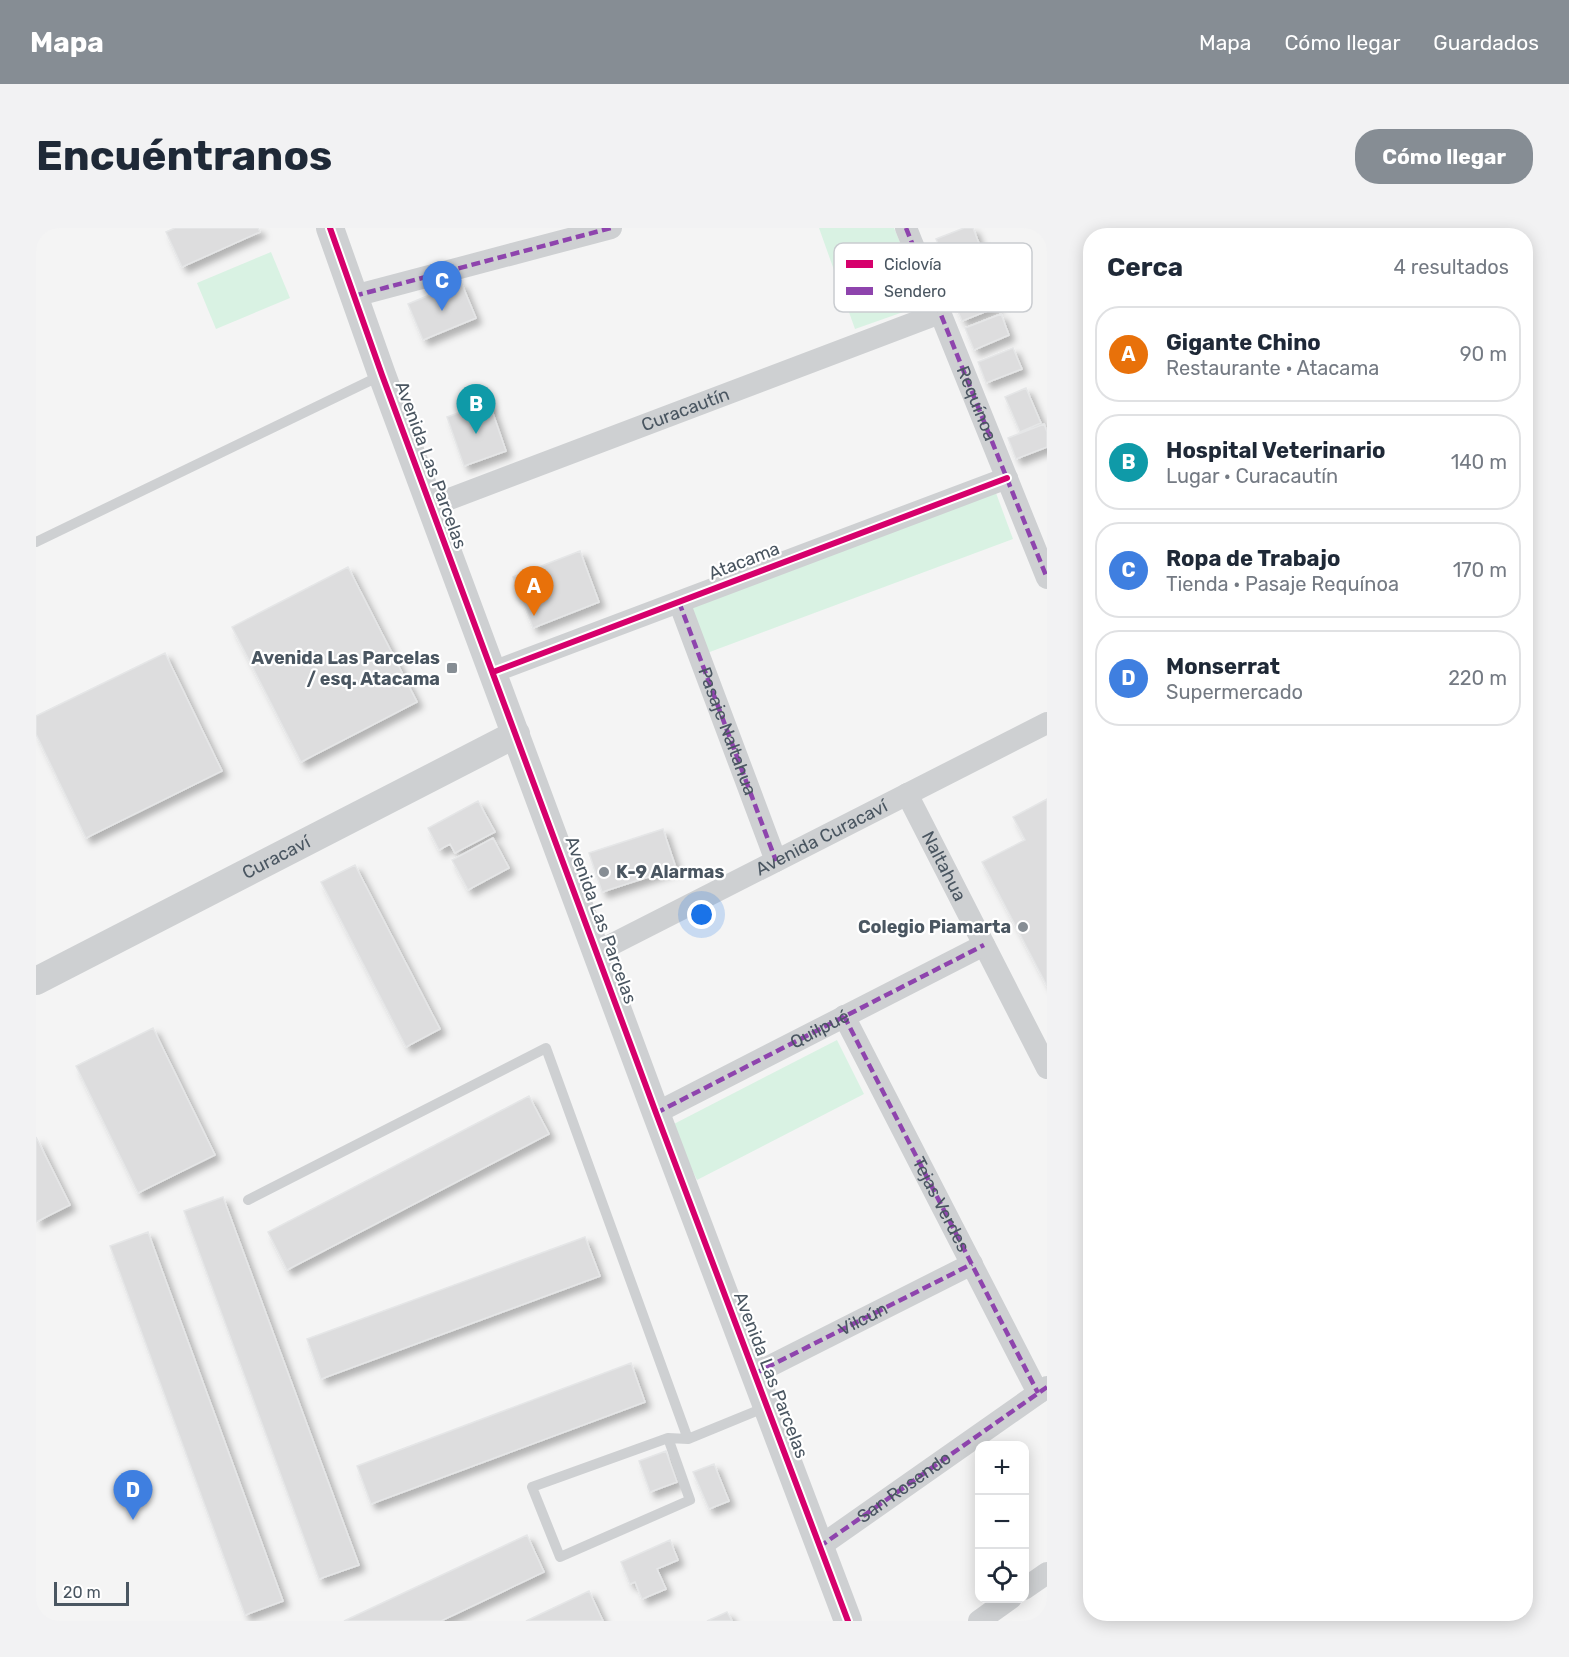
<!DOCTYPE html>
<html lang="es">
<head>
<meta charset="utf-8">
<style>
	body { margin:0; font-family:Rubik,sans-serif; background:#f2f2f3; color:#1f2937 }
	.controls { position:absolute; right:18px; bottom:18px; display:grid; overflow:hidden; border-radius:12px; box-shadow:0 3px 15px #0003 }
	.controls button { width:54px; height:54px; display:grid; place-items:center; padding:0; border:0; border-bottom:2px solid #e0e1e3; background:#fff; color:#1f2937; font:30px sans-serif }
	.scale { position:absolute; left:18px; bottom:15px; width:75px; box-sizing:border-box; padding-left:6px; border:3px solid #4a5661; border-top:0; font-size:16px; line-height:21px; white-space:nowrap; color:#4a5661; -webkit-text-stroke:4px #fff; paint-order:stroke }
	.you { position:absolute; left:666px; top:687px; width:21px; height:21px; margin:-15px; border:4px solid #fff; border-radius:50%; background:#1a73e8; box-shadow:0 0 0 9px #1a73e833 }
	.badge { display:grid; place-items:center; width:39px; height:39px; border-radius:50%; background:#868d94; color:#fff; font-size:20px; font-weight:700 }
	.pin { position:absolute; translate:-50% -50px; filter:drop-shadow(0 2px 3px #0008) }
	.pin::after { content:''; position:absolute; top:32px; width:21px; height:18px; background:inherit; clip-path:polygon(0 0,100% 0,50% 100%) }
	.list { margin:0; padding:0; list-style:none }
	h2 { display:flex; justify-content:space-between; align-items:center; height:78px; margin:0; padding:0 24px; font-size:26px }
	h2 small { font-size:20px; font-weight:400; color:#747a83 }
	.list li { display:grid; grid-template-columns:39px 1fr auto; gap:18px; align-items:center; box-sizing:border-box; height:96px; margin:0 12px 12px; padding:0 12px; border:2px solid #e0e1e3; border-radius:24px }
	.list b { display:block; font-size:22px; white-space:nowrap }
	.list p { margin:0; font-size:20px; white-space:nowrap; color:#747a83 }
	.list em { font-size:20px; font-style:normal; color:#747a83 }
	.icon { flex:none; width:33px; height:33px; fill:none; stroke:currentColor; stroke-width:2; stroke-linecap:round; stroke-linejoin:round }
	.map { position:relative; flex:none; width:1011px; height:1393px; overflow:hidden; border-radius:24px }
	header { display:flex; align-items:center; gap:36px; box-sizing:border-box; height:84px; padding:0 30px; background:#868d94; color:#fff }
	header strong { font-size:28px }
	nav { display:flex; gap:33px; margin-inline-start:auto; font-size:21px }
	.intro { display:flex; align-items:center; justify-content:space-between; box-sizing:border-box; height:144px; padding:0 36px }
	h1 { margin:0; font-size:42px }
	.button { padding:15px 27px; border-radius:24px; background:#868d94; color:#fff; font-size:21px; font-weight:700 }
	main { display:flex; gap:36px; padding:0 36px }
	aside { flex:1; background:#fff; border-radius:24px; box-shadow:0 3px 15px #0003 }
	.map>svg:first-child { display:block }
</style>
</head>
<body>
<header>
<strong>Mapa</strong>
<nav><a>Mapa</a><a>Cómo llegar</a><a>Guardados</a></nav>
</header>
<div class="intro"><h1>Encuéntranos</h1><a class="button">Cómo llegar</a></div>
<main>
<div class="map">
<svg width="1011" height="1393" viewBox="0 0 1011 1393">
	<defs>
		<filter id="shadow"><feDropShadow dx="5.5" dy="5.5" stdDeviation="3" flood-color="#0004"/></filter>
	</defs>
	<rect width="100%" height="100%" fill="#f4f4f4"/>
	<!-- green -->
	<path fill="#d9f2e3" d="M783,0H858L890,76L819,101Z
		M235,24L254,70L180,101L161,55Z
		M960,265L977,311L671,425L654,379Z
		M801,812L828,866L661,952L634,898Z"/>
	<!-- building -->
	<path fill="#ddddde" stroke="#e5e6e7" stroke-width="1.5" filter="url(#shadow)" d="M139,0H222L224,4L146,39L130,4Z
		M928,0H937L944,18L909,32L900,11Z
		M425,54L440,90L387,112L372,76Z
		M953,58L961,79L926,93L917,72Z
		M965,86L973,107L938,122L929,100Z
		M977,120L986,141L950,155L942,134Z
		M990,160L1005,195L984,204L969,169Z
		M453,174L470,223L428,238L411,189Z
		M1008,196L1011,204V219L980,231L972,210Z
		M544,323L563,374L497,400L477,349Z
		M312,339L381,474L265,534L196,399Z
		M129,425L186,543L50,610L0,506V488Z
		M1011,571V758L946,634L989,612L977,589Z
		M442,573L459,604L419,625L414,616L403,622L392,600Z
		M627,601L640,640L566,664L553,625Z
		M457,610L473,640L432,662L416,632Z
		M319,637L404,801L370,819L285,654Z
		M117,800L179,927L102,965L40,838Z
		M493,868L513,906L251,1042L232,1004Z
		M0,909L34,977L0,994Z
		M187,969L323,1337L283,1351L148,983Z
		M112,1004L247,1373L209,1387L74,1018Z
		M549,1009L564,1048L285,1151L271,1111Z
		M595,1135L609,1174L335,1276L321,1238Z
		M630,1223L641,1254L614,1264L603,1233Z
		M678,1236L693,1273L673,1281L657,1244Z
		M491,1307L508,1344L405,1393H308Z
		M634,1312L642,1332L621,1341L630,1361L606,1371L599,1354L594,1356L585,1334Z
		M553,1363L567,1393H490Z
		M691,1384L696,1393H671Z"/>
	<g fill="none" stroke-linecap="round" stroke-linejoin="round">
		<!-- service -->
		<path stroke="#ced0d2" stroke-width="10" d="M0,314L346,147
			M212,972L510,820L652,1211
			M632,1210L654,1272L524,1329L496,1259L632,1210L652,1211L730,1179"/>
		<!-- minor -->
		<g stroke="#ced0d2" stroke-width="22">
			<path d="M870,0L1011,350"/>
			<path d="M318,68L575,0"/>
			<path id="s1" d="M395,278L904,85"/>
			<path id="s2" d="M643,374L740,633"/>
			<path d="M457,444L971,250"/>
			<path id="s3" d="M871,566L1011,840"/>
			<path id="s4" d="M561,724L1011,495"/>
			<path id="s5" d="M808,788L1002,1165"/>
			<path d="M620,885L948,717"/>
			<path id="s6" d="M718,1146L936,1036"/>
			<path id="s7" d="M783,1319L1011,1159"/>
			<path d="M988,1361L1011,1345"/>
			<path d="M943,1393L975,1370"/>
		</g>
		<!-- tertiary -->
		<g stroke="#ced0d2" stroke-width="28">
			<path d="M294,0L346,147L620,885L812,1393"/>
			<path id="s8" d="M0,753L480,506"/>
		</g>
		<!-- quiet -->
		<g stroke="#8e44ad" stroke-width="4.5" stroke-dasharray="9 4.5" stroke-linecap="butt">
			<path id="s9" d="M870,0L1011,350"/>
			<path d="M318,68L575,0"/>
			<path d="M643,374L740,633"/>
			<path d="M808,788L1002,1165"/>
			<path id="s10" d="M620,885L948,717"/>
			<path d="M718,1146L936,1036"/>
			<path d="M783,1319L1011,1159"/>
		</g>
		<defs>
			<path id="cycleway" d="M294,0L346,147L620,885L812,1393
				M457,444L971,250"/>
		</defs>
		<!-- cycleway casing -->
		<use href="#cycleway" stroke="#fff" stroke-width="10"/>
		<!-- cycleway -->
		<use href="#cycleway" stroke="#d6006c" stroke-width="6"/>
	</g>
	<!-- markers -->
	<g fill="#868d94" stroke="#fff" stroke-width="2">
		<rect x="410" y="434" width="12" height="12" rx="3"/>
		<circle cx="568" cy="644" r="6"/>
		<circle cx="987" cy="699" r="6"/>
	</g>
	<g text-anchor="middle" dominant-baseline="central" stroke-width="4.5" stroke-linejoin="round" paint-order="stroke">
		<!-- street labels -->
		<g font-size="18" fill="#4a5661" stroke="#fff">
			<text stroke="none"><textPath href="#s9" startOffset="189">Requínoa</textPath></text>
			<text stroke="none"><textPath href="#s1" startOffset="272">Curacautín</textPath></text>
			<text transform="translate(395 237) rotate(70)">Avenida Las Parcelas</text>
			<text transform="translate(708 333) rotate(-21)">Atacama</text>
			<text stroke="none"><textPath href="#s2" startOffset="138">Pasaje Naltahua</textPath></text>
			<text stroke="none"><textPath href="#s4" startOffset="252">Avenida Curacaví</textPath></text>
			<text stroke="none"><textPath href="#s8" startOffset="270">Curacaví</textPath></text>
			<text stroke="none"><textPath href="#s3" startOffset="81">Naltahua</textPath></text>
			<text transform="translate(565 692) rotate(70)">Avenida Las Parcelas</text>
			<text stroke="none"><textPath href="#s10" startOffset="184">Quilpué</textPath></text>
			<text stroke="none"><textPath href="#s5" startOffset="212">Tejas Verdes</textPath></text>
			<text stroke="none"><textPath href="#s6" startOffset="122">Vilcún</textPath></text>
			<text transform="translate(735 1147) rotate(69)">Avenida Las Parcelas</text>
			<text stroke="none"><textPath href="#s7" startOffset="104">San Rosendo</textPath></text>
		</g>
		<!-- poi labels -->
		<g font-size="18" font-weight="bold" fill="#4a5661" stroke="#fff" text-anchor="end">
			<text x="404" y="430">Avenida Las Parcelas<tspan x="404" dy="21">/ esq. Atacama</tspan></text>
			<text x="580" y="644" text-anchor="start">K-9 Alarmas</text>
			<text x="975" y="699">Colegio Piamarta</text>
		</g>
	</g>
	<!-- legend -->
	<rect x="798" y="15" width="198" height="69" rx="9" fill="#fff" stroke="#c9ccd0" stroke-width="1.5"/>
	<rect x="810" y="32" width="27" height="8" fill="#d6006c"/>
	<rect x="810" y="59" width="27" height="8" fill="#8e44ad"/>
	<g font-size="16" fill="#4a5661">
		<text x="848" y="42">Ciclovía</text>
		<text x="848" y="69">Sendero</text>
	</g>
</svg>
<div class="controls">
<button>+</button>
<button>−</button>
<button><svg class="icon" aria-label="locate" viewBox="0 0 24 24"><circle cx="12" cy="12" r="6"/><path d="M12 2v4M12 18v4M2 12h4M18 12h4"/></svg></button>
</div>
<div class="scale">20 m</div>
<div class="you"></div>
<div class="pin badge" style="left:498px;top:388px;background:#e8710a">A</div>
<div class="pin badge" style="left:440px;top:206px;background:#0f9aa8">B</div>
<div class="pin badge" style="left:406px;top:83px;background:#3f7fe0">C</div>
<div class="pin badge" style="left:97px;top:1292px;background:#3f7fe0">D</div>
</div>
<aside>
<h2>Cerca<small>4 resultados</small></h2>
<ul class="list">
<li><span class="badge" style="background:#e8710a">A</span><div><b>Gigante Chino</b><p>Restaurante · Atacama</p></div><em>90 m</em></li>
<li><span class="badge" style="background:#0f9aa8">B</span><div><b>Hospital Veterinario</b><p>Lugar · Curacautín</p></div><em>140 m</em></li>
<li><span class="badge" style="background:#3f7fe0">C</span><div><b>Ropa de Trabajo</b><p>Tienda · Pasaje Requínoa</p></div><em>170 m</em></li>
<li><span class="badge" style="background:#3f7fe0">D</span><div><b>Monserrat</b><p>Supermercado</p></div><em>220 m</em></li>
</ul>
</aside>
</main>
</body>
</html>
